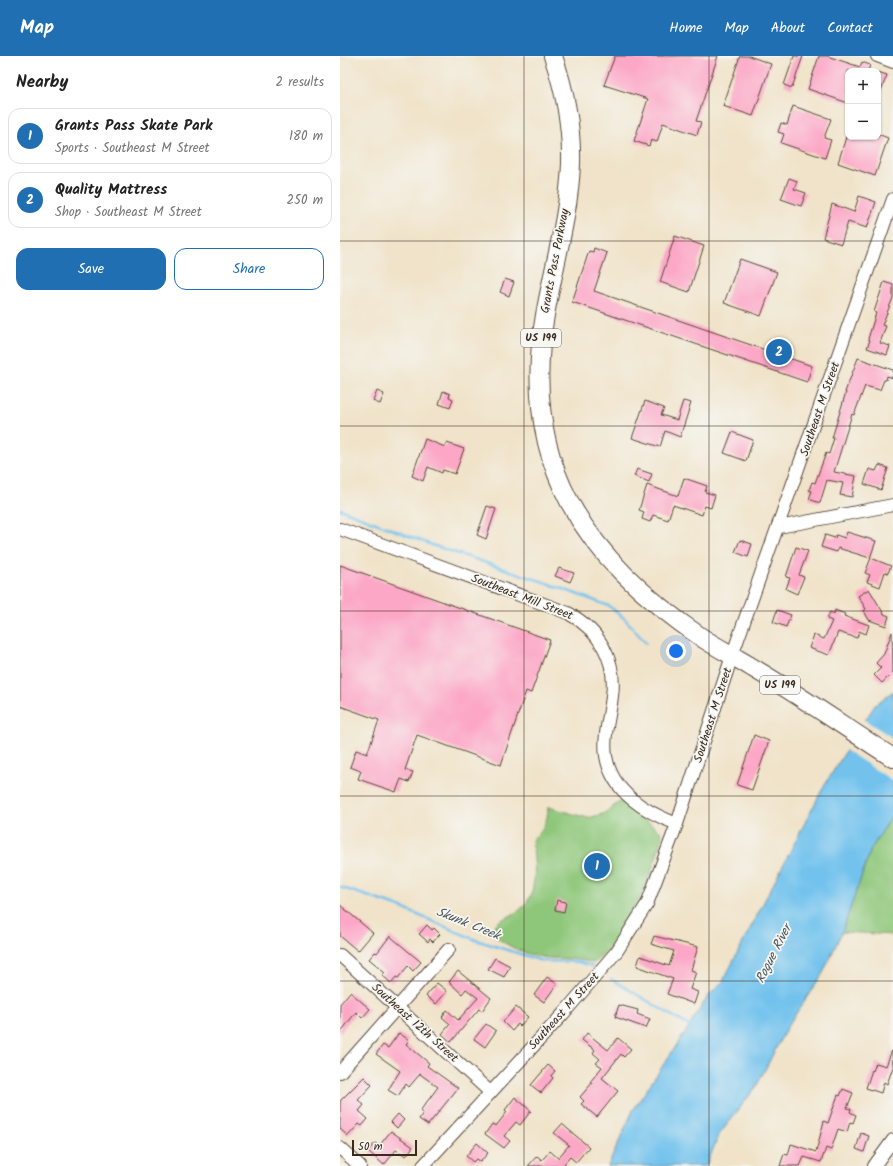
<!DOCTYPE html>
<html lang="en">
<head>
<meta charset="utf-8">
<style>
	body { margin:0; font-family:Kalam,sans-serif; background:#f6f6f6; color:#222 }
	.controls { position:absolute; right:12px; top:12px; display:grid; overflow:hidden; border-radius:8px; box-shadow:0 1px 3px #0004 }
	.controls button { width:36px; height:36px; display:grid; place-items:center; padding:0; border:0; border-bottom:1px solid #e0e0e0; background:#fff; color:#222; font:20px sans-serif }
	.scale { position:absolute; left:12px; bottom:10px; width:65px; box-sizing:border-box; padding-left:4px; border:2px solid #3b2a1e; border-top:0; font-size:11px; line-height:14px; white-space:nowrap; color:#3b2a1e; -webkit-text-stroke:3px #f6f6f2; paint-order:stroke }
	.you { position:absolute; left:336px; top:595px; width:14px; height:14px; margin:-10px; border:3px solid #fff; border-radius:50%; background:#1a73e8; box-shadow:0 0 0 6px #1a73e833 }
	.badge { display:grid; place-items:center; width:26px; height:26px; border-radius:50%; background:#1f6fb2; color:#fff; font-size:13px; font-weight:700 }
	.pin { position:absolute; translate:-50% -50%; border:2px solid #fff; box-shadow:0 1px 4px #0006 }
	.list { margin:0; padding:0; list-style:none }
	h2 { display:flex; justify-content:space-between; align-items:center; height:52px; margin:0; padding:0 16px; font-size:17px }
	h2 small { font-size:13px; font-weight:400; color:#767676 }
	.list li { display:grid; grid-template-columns:26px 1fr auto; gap:12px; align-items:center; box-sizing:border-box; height:56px; margin:0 8px 8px; padding:0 8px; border:1px solid #e0e0e0; border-radius:12px }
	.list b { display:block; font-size:15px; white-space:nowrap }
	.list p { margin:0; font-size:13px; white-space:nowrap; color:#767676 }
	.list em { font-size:13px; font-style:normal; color:#767676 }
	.actions { display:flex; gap:8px; padding:12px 16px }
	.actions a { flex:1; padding:9px 0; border:1px solid #1f6fb2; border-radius:12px; text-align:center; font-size:14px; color:#1f6fb2 }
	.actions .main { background:#1f6fb2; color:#fff }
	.map { position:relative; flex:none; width:553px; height:1110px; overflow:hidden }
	header { display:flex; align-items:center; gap:24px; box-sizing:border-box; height:56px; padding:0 20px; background:#1f6fb2; color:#fff }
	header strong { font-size:19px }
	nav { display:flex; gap:22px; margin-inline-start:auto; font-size:14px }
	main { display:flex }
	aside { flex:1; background:#fff }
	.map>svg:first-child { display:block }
</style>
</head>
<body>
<header>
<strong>Map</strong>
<nav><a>Home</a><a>Map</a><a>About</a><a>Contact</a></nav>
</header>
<main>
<aside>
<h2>Nearby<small>2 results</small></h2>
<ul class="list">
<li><span class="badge">1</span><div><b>Grants Pass Skate Park</b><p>Sports · Southeast M Street</p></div><em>180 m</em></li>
<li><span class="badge">2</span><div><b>Quality Mattress</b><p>Shop · Southeast M Street</p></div><em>250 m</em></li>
</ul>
<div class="actions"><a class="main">Save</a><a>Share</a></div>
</aside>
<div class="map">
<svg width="553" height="1110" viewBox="0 0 553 1110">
	<rect width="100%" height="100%" fill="#f6f6f2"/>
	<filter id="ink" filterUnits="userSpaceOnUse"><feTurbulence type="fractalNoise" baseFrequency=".025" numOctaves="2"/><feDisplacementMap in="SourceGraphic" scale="8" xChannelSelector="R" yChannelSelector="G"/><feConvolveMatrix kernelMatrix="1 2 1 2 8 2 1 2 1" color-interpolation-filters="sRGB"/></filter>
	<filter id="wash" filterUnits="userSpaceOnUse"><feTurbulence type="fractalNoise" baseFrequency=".012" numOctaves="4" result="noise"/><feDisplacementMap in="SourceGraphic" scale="16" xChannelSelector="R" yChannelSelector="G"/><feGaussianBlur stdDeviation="0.9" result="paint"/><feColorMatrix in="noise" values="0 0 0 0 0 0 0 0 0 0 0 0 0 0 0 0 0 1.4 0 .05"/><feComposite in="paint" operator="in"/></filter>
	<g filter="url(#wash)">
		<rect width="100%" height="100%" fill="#f0e3c9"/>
		<!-- green -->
		<path fill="#8fc77a" stroke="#65784c" d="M281,745L322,777C316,817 285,880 254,907C234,901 221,904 202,901C185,898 169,891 156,881L154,870C163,861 166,863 175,857C200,843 195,808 192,784C203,774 208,766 208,751L248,762L263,758Z
			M553,758V879L502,876L531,793Z"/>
		<!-- water -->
		<path fill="#72c2ed" stroke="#567686" d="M553,635V758L531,793L502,876L483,917L447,971L416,1031L379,1079L366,1110H268L293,1054L346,975L368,940L383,925L485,728L535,649Z"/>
		<!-- pier -->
		<path fill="#f0e3c9" d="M523,663L553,682V725L504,693Z"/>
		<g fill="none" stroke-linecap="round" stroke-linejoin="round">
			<!-- stream -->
			<path stroke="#72c2ed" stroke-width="2.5" d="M0,453L92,489L201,525L269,550L284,562L306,587
				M0,831L57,850L136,884L202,905L238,906L252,910
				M271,923L351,971"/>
		</g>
		<g id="blocks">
			<!-- building -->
			<path fill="#fca7c6" d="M275,0H378L356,65L361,66L357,79L323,67L317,86L311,84L309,90L294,85L308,43L264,29Z
				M400,0H409L431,8L413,60L383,50Z
				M454,0H463L452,32L444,29Z
				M479,0H487L520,11L522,6L530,9L528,15H508V47L468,33Z
				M538,16L547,19L539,40H538Z
				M453,50L491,63L484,82L491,84L485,102L441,87L444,78L438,76L441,67L447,69Z
				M538,78L548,82L535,120L498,107L506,81H538Z
				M449,122L457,125L454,133L466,137L461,150L441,143Z
				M519,140L536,146L527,172L508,166L501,188L483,182L492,148L514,156Z
				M335,180L364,190L349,236L320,226Z
				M254,192L267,197L254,235L472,310L467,326L232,246L249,195L253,196Z
				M400,203L437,216L421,260L384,247Z
				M165,223L174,226L169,240L160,236Z
				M544,226L553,229V242L542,269L546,270L540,287L550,290L547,299L527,292L530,284L528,283L536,257L534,256Z
				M518,302L553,314V322L547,320L546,324H544L540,334L525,330L514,359L512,358L494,416L516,420L512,441L500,439L503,427L487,424L480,447L469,443L472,435L469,434L472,426L475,427L486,397L489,398L494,382H492L506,336H505Z
				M37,335L44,338L40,348L33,345Z
				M103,335L110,338L109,341L113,343L110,352L99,348Z
				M305,345L324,352L321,359L337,364L343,345L351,347L340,381L325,375L320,391L292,382Z
				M392,376L413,384L406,405L384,397Z
				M85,383L105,391L107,387L124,393L115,418L103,414L102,417L88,411L83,425L72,420Z
				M539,409L548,412L541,434L524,428L529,413L536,415Z
				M297,413L312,418L309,426L294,420Z
				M344,422L367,430L365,436L375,439L371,452L365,450L362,459L333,449L328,464L313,459L310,466L302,463L304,456L299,454L307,429L338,440Z
				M147,450L156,453L146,483L137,479Z
				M507,476L536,485L530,502L498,492L497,496L481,491L485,479L495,482L496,479L505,482Z
				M400,484L412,488L408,501L395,496Z
				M456,491L468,495L459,519L464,521L457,538L446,533L450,522L446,521Z
				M531,502L551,510L548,517L545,516L540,531L527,526L530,519L525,517Z
				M0,509L210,584L191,637L186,635L161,709L77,679L65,714L73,716L69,726L61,723L56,736L18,723L21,715L10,711L16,694L27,698L39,664L0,650Z
				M219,512L234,517L230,526L215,520Z
				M529,533L544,558L549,560L546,570L529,564L524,555L526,553L518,540Z
				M437,554L451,559L446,571L433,566Z
				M495,554L505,558L504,560L529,569L526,578L519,575L517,582L498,576L489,599L469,592L474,579L484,583L492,565L487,563L490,556L494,558Z
				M552,576L553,616L542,627L534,619L541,612L536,607L544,598Z
				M414,679L429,685L412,734L397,729Z
				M217,844L226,846L224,856L215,854Z
				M0,849L33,877L18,895L0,880Z
				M87,869L92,874L94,872L100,878L93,886L90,883L88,886L79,878Z
				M50,880L81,906L73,915L68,910L58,922L56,921L51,927L42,919L45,916L29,903L35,896L37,897Z
				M314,880L358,891L351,914L356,916L350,933L358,936L354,948L327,938L333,923L297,910L300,900L329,910L334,895L311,888Z
				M155,902L170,910L164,921L148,913Z
				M118,915L151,942L142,955L139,953L111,986L102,978L110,968L102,961L107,954L118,964L138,942L126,933L122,938L109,926Z
				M207,921L217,928L204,946L194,939Z
				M97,927L107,935L96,948L86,940Z
				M10,936L30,953L22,962L16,956L0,977V948Z
				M279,949L298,954L297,958L310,963L306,972L275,961Z
				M176,951L188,961L180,970L178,968L172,975L163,966Z
				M146,968L156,975L145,991L134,983Z
				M59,977L69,984L66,988L89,1007L87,1010L118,1032L88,1069L79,1063L83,1057L80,1055L98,1031L80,1018L69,1031L66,1028L58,1040L48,1034L60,1015L36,998L43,989L48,992Z
				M247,977L268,994L278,982L291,993L284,1001L281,998L262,1022L278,1035L257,1061L241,1048L244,1045L240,1041L252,1027L250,1026L262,1011L256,1007L260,1003L253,997L255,994L242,984Z
				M552,994L553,1011L547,1028L544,1026L541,1037L526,1032L532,1014L533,1015L536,1007L546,1010Z
				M208,1009L215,1015L211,1020L213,1022L201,1037L191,1029Z
				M24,1021L32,1029L18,1044L24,1049L19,1055L28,1063L22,1070L19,1068L8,1080L0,1073V1045Z
				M503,1033L513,1037L507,1052L511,1053L510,1056L516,1059L513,1067L510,1066L507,1076L498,1073L491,1094L486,1092L481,1106L464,1101L460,1110H440L444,1098L448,1099L451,1088L476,1096L484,1065L488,1067L498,1039L500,1040Z
				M175,1041L191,1055L180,1069L176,1066L164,1080L170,1085L164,1092L145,1078L152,1068L156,1070L167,1056L165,1054Z
				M58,1058L64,1064L57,1072L51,1066Z
				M222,1068L249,1091L236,1106L230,1101L224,1108L226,1110H188L197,1100L202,1104L210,1095L218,1102L229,1089L214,1077Z
				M51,1075L73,1091L66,1100L56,1094L44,1109L28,1095L35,1087L39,1090Z
				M521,1077L529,1080L524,1096L516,1093Z
				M137,1087L148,1097L140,1106L136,1103L133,1106L126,1100Z"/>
		</g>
	</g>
	<g filter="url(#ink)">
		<use href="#blocks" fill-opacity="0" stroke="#564638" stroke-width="1"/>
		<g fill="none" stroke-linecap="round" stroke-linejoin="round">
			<defs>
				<path id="minor" d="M537,0L553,6
					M439,471L553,449
					M0,473L228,557C259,574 277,604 272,640C270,660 263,679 266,700C272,737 306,756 337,768
					M0,899L150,1036
					M0,1016L109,893
					M0,1092L20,1110
					M83,1110L223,958L277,895L307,848L337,768L392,600L553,143
					M534,1110L553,1084"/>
				<path id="highway" d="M213,0C225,35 232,71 231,108C229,159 214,209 205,259C179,407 244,503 364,583C380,593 397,602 413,612C461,640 506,672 553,702"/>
			</defs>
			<!-- minor casing -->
			<use href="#minor" stroke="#564638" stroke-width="14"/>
			<!-- highway casing -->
			<use href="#highway" stroke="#564638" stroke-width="20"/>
			<!-- minor -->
			<use href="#minor" stroke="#fff" stroke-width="12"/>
			<!-- highway -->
			<use href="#highway" stroke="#fff" stroke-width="18"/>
		</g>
	</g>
	<!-- grid -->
	<path fill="none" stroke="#3b2a1e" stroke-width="1" stroke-opacity="0.55" d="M184,0V1110M369,0V1110M0,185H553M0,370H553M0,555H553M0,740H553M0,925H553"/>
	<g text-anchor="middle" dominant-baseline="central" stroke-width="3.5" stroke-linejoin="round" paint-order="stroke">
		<!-- shield labels -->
		<g fill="#f6f6f2" stroke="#73675e" stroke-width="1">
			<rect x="181" y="273" width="40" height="18" rx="3"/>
			<rect x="420" y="620" width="40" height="18" rx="3"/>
		</g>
		<g font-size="11" font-weight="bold" fill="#3b2a1e">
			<text x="201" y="282">US 199</text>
			<text x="440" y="629">US 199</text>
		</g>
		<!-- street labels -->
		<g font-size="12" fill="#3b2a1e" stroke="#f6f6f2">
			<text transform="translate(215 205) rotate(-79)">Grants Pass Parkway</text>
			<text transform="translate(480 353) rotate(-71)">Southeast M Street</text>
			<text transform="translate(182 541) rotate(21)">Southeast Mill Street</text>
			<text transform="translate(373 659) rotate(-72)">Southeast M Street</text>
			<text transform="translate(224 955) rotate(-48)">Southeast M Street</text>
			<text transform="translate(75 967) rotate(42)">Southeast 12th Street</text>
		</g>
		<!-- water labels -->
		<g font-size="13" font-style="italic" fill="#4c585c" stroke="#f6f6f2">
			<text transform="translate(128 868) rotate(22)">Skunk Creek</text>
			<text transform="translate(434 898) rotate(-63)">Rogue River</text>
		</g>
	</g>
</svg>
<div class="controls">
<button>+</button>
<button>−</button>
</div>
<div class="scale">50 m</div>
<div class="you"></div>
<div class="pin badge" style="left:257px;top:810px">1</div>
<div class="pin badge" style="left:439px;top:296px">2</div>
</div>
</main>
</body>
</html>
